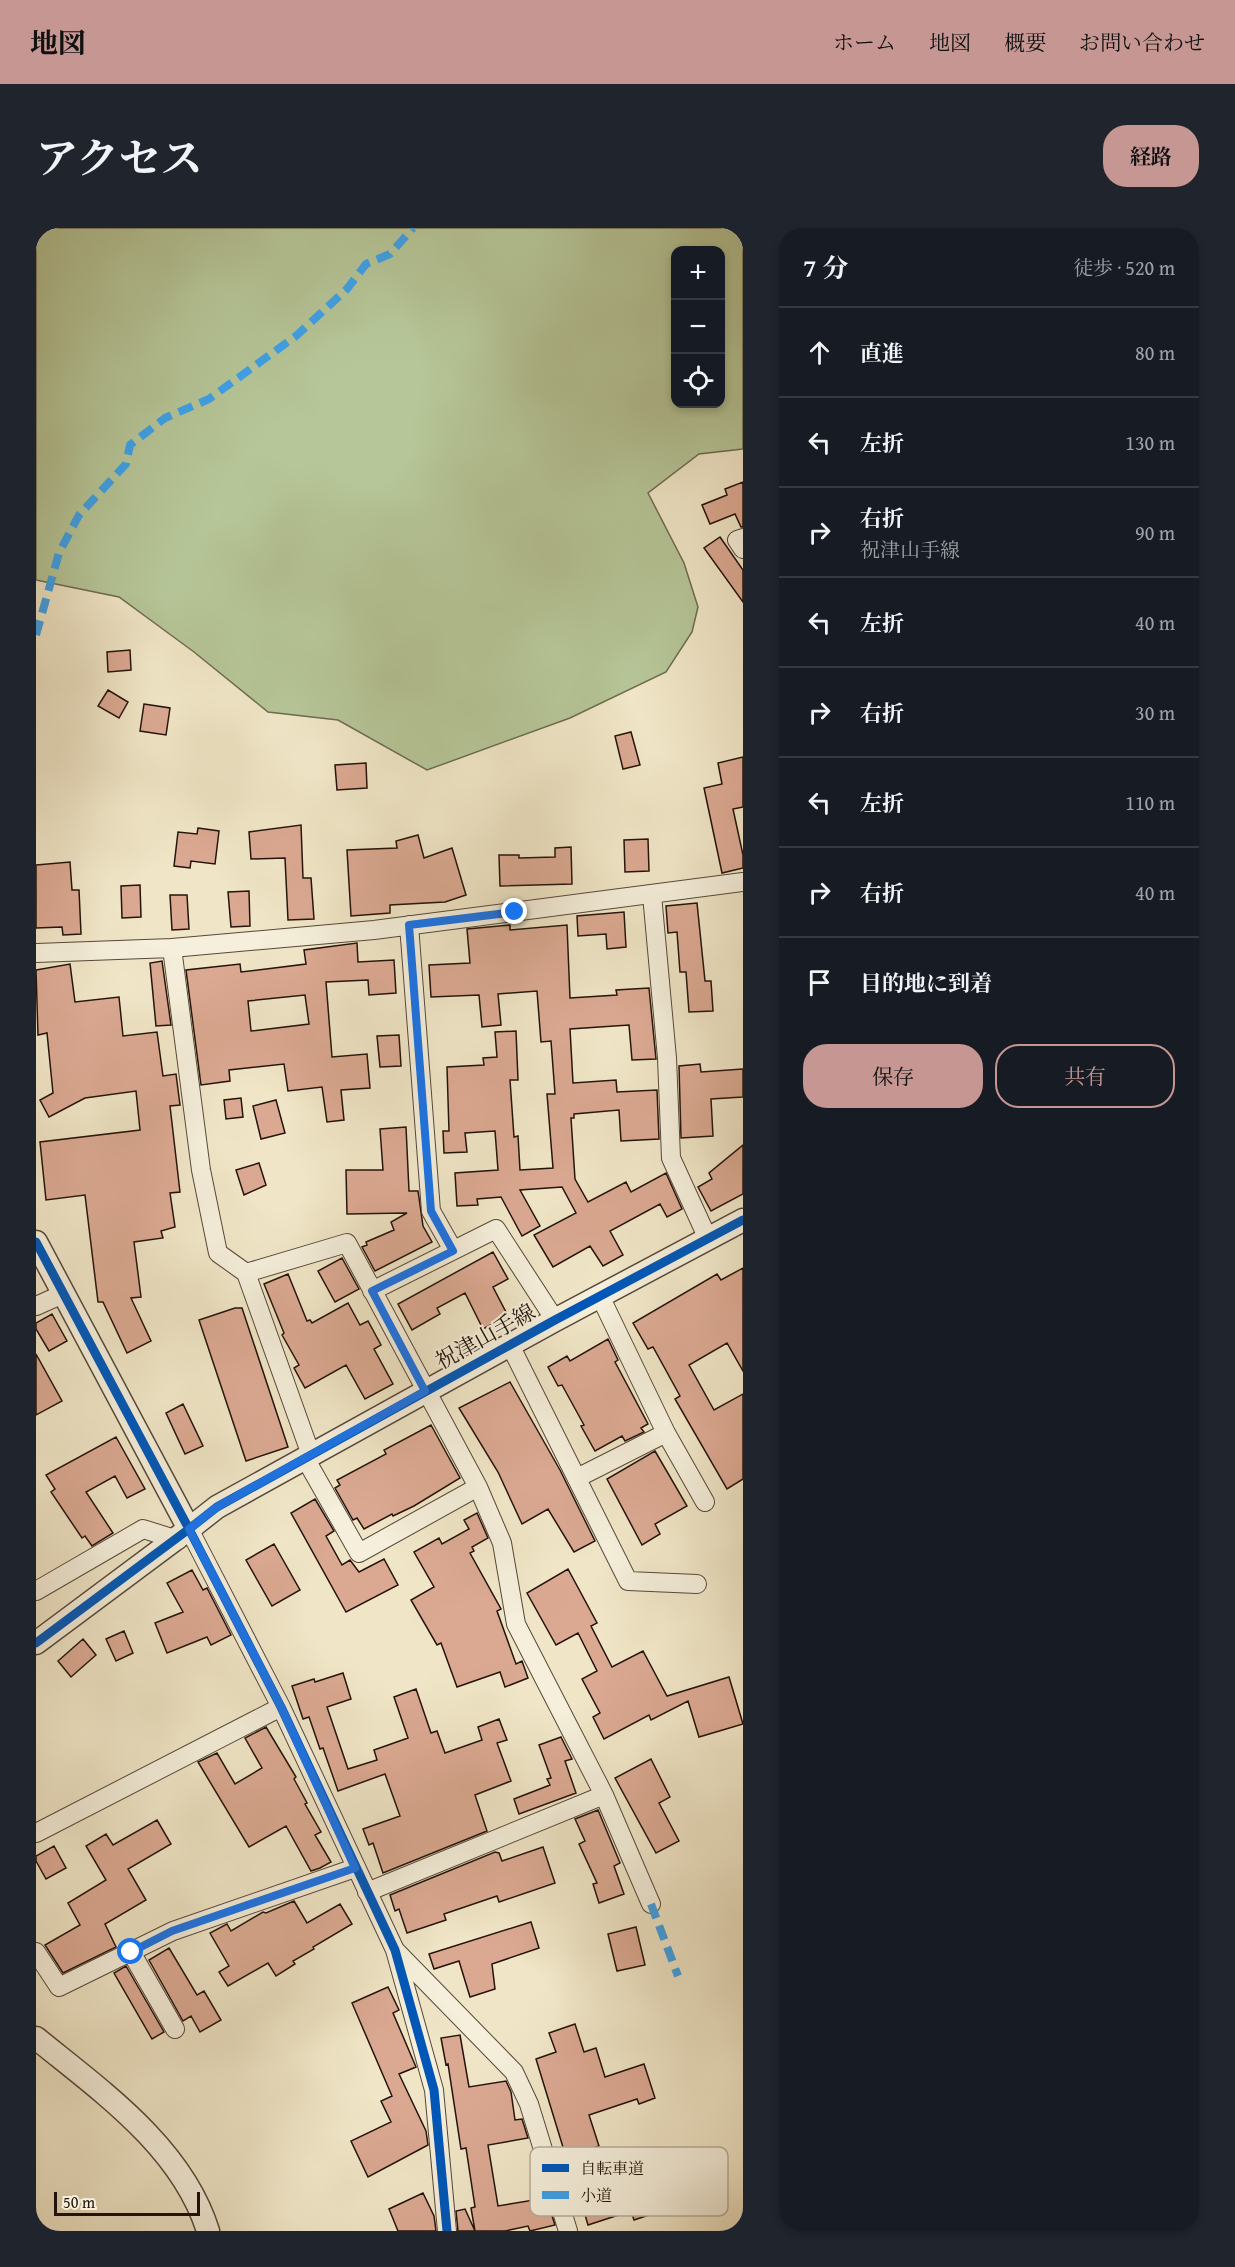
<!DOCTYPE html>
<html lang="ja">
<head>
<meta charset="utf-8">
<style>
	body { margin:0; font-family:"Gentium Book Plus","Noto Serif JP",serif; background:#20242c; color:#f1f3f6 }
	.controls { position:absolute; right:18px; top:18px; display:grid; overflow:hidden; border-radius:12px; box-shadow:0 3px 9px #0003 }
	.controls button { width:54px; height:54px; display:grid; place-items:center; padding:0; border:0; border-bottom:2px solid #363941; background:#171b24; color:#f1f3f6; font:30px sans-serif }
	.scale { position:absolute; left:18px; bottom:15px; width:146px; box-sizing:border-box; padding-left:6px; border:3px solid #24130a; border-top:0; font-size:16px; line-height:21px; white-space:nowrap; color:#24130a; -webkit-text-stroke:4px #f5efdb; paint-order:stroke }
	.stop { position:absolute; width:18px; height:18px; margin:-14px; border:4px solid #1a73e8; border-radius:50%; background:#fff }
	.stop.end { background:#1a73e8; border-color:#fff; box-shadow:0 2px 6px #0008 }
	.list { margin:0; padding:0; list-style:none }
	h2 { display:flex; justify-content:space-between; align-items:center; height:78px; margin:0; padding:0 24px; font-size:26px }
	h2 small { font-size:20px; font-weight:400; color:#9ea1a6 }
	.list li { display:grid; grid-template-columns:39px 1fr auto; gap:18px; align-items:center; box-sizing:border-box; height:90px; padding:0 24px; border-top:2px solid #363941 }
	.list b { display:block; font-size:22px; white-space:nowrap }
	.list p { margin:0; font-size:20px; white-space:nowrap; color:#9ea1a6 }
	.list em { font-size:20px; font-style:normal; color:#9ea1a6 }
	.actions { display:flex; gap:12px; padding:18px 24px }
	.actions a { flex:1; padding:14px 0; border:2px solid #c59692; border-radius:24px; text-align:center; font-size:21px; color:#c59692 }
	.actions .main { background:#c59692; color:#111 }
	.icon { flex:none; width:33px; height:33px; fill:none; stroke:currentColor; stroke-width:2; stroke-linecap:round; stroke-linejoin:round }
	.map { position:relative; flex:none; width:707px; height:2003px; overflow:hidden; border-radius:24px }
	header { display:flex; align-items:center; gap:36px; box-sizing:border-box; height:84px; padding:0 30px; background:#c59692; color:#111 }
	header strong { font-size:28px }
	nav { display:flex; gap:33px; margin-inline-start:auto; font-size:21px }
	.intro { display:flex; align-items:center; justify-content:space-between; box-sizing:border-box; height:144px; padding:0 36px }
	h1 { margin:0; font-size:42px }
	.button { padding:15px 27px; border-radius:24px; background:#c59692; color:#111; font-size:21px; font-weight:700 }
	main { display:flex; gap:36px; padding:0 36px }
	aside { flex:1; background:#171b24; border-radius:24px; box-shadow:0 3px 9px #0003 }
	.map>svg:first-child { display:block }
</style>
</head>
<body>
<header>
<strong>地図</strong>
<nav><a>ホーム</a><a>地図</a><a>概要</a><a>お問い合わせ</a></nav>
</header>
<div class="intro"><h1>アクセス</h1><a class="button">経路</a></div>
<main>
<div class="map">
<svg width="707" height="2003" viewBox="0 0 707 2003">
	<rect width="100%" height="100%" fill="#f0e6c7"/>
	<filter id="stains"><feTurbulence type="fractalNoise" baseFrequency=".00333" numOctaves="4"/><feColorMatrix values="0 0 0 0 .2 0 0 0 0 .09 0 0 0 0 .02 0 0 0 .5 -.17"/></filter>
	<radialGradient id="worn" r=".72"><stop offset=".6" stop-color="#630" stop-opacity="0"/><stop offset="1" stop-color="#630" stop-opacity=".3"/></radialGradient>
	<!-- green -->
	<path fill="#b6c698" stroke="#6d6c51" stroke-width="1.5" fill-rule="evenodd" d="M0,0H707V221L663,226L612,265L648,335L662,379L656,404L630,444L534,490L391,542L302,492L232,484L158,424L83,369L0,352ZM640,22H684V176H640Z"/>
	<!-- building -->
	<path fill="#dba992" stroke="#24130a" stroke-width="1.5" fill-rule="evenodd" d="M707,254V299H705L699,286L674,296L666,277L691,267L689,261Z
		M684,309L707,342V374L668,320Z
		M94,422L95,442L72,444L71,424Z
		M72,462L92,474L83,490L62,478Z
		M108,476L134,480L130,507L104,503Z
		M595,504L604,537L587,541L579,508Z
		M707,529V579L697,581L707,627V640L686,645L668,560L686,556L682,535Z
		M330,535L331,560L301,562L299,537Z
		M265,597L267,650H275L278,691L252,692L249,630L215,631L213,604Z
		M162,600L183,603L179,636L155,633L154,640L138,638L142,604L161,606Z
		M382,607L388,630L416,620L430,667L409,674L354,677V685L315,688L311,622L361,620L360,613Z
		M612,611L613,643L589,644L588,612Z
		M535,619L536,656L464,658L463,627H483V630L519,629V620Z
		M34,634L36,662H43L45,706L27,707L26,699L0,700V637Z
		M104,657L105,689L86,690L85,658Z
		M213,663L214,698L195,699L192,664Z
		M134,667H151L153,701L136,702Z
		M661,675L669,753H675L677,783L653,784L650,744H644L641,704L632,705L630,678Z
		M588,684L590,719L571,721L570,706L542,708L541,688Z
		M474,697V702L531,697L534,770L581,767L580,762L613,760L620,831L596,832L593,797L534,801L537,855L580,852L581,864L621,862L623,911L585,913L583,882L538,886V890H535L539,951L552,974L590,954L595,964L630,945L646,981L631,989L624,976L574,1003L587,1027L567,1038L554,1018L517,1039L498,1007L540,985L526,959L484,962L504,998L486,1008L465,969L441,971L442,977L421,978L419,945L462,942L459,903L429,905L431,924L408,925L407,903H413L411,839L448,837L447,830L461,829L459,804L480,803L482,852H474L478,909L482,908L484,942L517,940L511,866H519L515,813L505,814L501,763L462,766L465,797L446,799L443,767L395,769L393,737L434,735L431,701Z
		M321,715L322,734L358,732L360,765L333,767L332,752L290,754L296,829L331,826L334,860L305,862L308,892L291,894L286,859L252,863L248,836L193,842L194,853L165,857L150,742L204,736L205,744L270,736L268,722ZM269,767L273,796L215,803L212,773Z
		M126,733L135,797L120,798L114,735Z
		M34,736L39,774L83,769L87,808L121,804L127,848L140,846L144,877L134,878L144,964L134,965L139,999L125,1003L127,1010L98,1014L105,1069L95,1070L115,1113L91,1125L67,1074H62L49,967L10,972L4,914L104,902L100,863L49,870L13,889L4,872L17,865L11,805L2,807L0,742Z
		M363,807L365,838L344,839L341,808Z
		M664,836L665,844L707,841V869L675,871L677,908L645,910L643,838Z
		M205,870L207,889L190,891L188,872Z
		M240,872L249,905L225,911L217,878Z
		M370,899L373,963H382L387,998L396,1014L339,1043L326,1019L331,1017L330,1014L358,1002L355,994L371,985L311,986L310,942H347L344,901Z
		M707,917V966L675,983L662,959L676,951L673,945Z
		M223,935L230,957L208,967L200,942Z
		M457,1024L472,1051L457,1059L472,1088L447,1101L429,1065L401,1080L404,1086L376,1102L362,1076Z
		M306,1030L323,1061L299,1074L282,1043Z
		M707,1040V1143L691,1115L653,1137L678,1182L707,1166V1251L691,1261L639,1171L644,1168L617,1119L612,1121L597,1095L681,1046L685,1052Z
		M252,1046L271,1093L274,1092L276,1095L312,1075L324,1097L332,1093L345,1117L338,1121L357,1156L329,1171L310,1137L269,1160L258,1140L263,1137L246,1107L248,1105L228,1056Z
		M199,1080H206L252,1219L210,1233L163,1092Z
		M16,1086L31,1113L13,1123L0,1101V1095Z
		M572,1111L582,1132L579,1134L612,1196L605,1200L608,1204L589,1213L586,1208L559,1223L545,1198L548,1197L526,1157L522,1158L512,1139L531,1128L534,1133Z
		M0,1126L26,1173L0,1187Z
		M474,1154L524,1242L559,1313L538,1324L512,1281L486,1296L462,1244L423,1180Z
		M147,1176L167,1218L149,1226L130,1185Z
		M395,1197L424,1250L378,1278L357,1288L356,1286L328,1301L321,1290L317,1292L299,1260L304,1257L301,1252L350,1226L348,1222Z
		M80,1209L109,1261L91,1270L79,1248L50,1264L77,1305L56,1318L49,1308L46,1310L15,1264L19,1261L10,1247Z
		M619,1223L651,1278L619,1296L624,1306L606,1317L571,1251Z
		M279,1271L298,1303L290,1308L306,1337L314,1332L323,1344L348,1331L362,1357L310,1384L255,1285Z
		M441,1285L452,1310L436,1319L438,1323L434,1325L465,1381L461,1383L480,1436L486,1433L492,1450L469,1459L464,1444L421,1459L405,1415L401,1417L375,1372L398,1359L378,1324L403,1310L406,1316L433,1301L428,1292Z
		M238,1316L264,1362L236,1378L210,1332Z
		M532,1341L561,1395L555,1398L576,1439L607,1423L631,1468L693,1449L707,1496L663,1509L652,1473L615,1492L613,1487L568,1511L557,1489L564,1485L546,1451L561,1443L542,1405L520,1417L491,1365Z
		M156,1342L167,1362L171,1360L195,1407L175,1417L171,1409L131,1425L119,1395L147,1384L131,1355Z
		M88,1403L97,1425L80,1433L70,1411Z
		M47,1411L60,1427L35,1449L22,1433Z
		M307,1445L315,1471L291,1479L312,1541L341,1532L338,1522L372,1510L358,1469L380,1461L395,1505L401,1503L409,1525L446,1512L442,1499L463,1491L471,1512L461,1515L475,1553L439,1567L451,1603L347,1645L337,1615L333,1617L327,1601L364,1588L349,1546L302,1563L287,1520L284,1521L273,1489L267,1491L256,1458L278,1451L279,1454Z
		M230,1499L260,1549L258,1551L271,1575L269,1576L285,1604L279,1607L295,1634L284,1640L275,1643L250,1598L213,1619L162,1534L181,1525L199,1556L226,1540L209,1510Z
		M525,1509L536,1531L529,1533L540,1565L483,1586L478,1571L514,1557L511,1551L515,1550L503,1517Z
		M615,1531L634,1569L623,1575L643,1613L620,1625L579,1550Z
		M562,1582L584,1635L578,1638L588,1666L563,1675L557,1656L561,1655L543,1616L549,1613L539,1591Z
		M121,1592L135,1616L92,1641L110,1672L69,1696L80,1719L27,1745L9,1717L44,1697L32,1675L70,1652L50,1618L70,1606L77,1617Z
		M18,1618L30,1640L10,1651L0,1633V1628Z
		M507,1619L519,1655L463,1674L461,1668L408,1686L410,1692L371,1705L363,1681L359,1683L354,1667L459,1624L463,1625L466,1633Z
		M258,1673L271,1695L304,1676L316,1696L277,1719L278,1721L257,1733L259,1736L240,1748L232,1735L192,1758L183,1744L193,1738L174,1705L191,1696L195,1703L227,1684L230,1685Z
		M495,1694L503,1720L456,1736L459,1761L434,1769L423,1733L398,1741L393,1726Z
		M600,1699L609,1737L581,1743L572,1706Z
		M133,1720L161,1767L168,1763L185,1792L164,1804L155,1788L147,1793L113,1732Z
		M90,1738L128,1804L116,1811L78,1745Z
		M352,1759L363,1782L357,1785L380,1839L363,1846L390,1903L392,1917L332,1949L315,1913L355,1894L345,1873L356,1868L316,1775Z
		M539,1796L548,1824L560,1820L569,1849L608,1836L619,1870L603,1876L601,1871L553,1887L563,1918L530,1929L500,1831L520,1824L513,1805Z
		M424,1807L433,1859L470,1853L475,1864L479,1892L486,1891L492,1910L452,1917L462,1978L510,1970L519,1997L494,2003L492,1998L469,2003H439L435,1980L439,1979L430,1920L425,1921L412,1836L410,1837L405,1810Z
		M598,1931L619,1985L598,1992L595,1983L552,1997L547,1980L592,1965L582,1936Z
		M387,1965L398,1988L400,2003H362L353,1981Z
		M429,1981L439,2003H422L420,1983Z"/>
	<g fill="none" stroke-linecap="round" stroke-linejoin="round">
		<defs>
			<path id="minor" d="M707,310L701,312L707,321
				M616,667L631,830L635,930L672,1011
				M373,697L395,983L417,1022
				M136,720L165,942L182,1025L210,1045L275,1227
				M0,725L136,720L338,702L707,654
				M210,1045L311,1015L442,1259L466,1315L480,1396L568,1567L615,1676
				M336,1063L460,1001L519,1092
				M564,1068L630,1205L669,1274
				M0,1078L27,1066
				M474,1117L592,1353L661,1356
				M269,1230L323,1325L442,1259
				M541,1250L630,1205
				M153,1301L245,1479L359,1722L398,1862L411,2003
				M0,1363L107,1301L142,1312
				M0,1605L245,1479
				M331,1664L568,1567
				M360,1723L478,1844L493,1876L532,2003
				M0,1724L23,1759L137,1703L319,1640
				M95,1724L139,1801"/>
			<path id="tertiary" d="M0,1014L153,1301L181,1279L519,1092L707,992
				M0,1415L153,1301
				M0,1810C65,1863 146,1919 172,2003"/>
		</defs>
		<!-- minor casing -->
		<use href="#minor" stroke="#574839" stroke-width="20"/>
		<!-- tertiary casing -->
		<use href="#tertiary" stroke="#574839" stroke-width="25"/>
		<!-- minor -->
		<use href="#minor" stroke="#f5efdb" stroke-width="18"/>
		<!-- tertiary -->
		<use href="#tertiary" stroke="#f5efdb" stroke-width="22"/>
		<!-- quiet -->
		<path stroke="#3ea2e9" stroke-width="8" stroke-dasharray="15 8" stroke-linecap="butt" d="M0,407L23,325L43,287L90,236L94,217L129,190L173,171L260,108L311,61L330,36L354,26L377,0
			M615,1676L642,1748"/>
		<defs>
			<path id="cycleway" d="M0,1014L153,1301L181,1279L519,1092L707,992
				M0,1415L153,1301L245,1479L359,1722L398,1862L411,2003"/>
		</defs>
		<!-- cycleway casing -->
		<use href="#cycleway" stroke="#f5efdb" stroke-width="13"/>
		<!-- cycleway -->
		<use href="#cycleway" stroke="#0057b8" stroke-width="9"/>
	</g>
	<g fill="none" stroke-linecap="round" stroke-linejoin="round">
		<!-- route -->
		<path stroke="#1a73e8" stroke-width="8" d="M95,1724L136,1703L319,1640L245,1479L153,1301L181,1279L389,1163L336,1063L417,1023L395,983L373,697L479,684"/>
	</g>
	<g text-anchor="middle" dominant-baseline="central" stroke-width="4.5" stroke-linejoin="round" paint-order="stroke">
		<!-- street labels -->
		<g font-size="22" fill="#24130a" stroke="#f5efdb">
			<text transform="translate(449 1108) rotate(-29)">祝津山手線</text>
		</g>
	</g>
	<!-- legend -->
	<rect x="494" y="1919" width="198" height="69" rx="9" fill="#f5efdb" stroke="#b6ad9c" stroke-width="1.5"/>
	<rect x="506" y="1936" width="27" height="8" fill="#0057b8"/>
	<rect x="506" y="1963" width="27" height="8" fill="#3ea2e9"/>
	<g font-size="16" fill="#24130a">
		<text x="544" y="1946">自転車道</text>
		<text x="544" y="1973">小道</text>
	</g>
	<rect width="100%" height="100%" filter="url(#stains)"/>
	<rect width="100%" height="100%" fill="url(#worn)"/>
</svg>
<div class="controls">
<button>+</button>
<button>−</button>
<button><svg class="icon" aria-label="locate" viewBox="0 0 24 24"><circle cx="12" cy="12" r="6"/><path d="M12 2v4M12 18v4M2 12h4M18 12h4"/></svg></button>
</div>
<div class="scale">50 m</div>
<div class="stop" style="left:95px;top:1724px"></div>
<div class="stop end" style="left:479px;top:684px"></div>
</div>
<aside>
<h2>7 分<small>徒歩 · 520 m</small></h2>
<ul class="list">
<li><svg class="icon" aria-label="ahead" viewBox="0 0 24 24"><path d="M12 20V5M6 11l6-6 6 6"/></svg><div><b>直進</b></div><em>80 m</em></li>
<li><svg class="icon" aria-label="left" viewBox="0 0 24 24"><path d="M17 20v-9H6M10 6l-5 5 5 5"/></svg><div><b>左折</b></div><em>130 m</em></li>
<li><svg class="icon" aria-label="right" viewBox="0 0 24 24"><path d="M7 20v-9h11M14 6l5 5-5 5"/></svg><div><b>右折</b><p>祝津山手線</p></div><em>90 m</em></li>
<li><svg class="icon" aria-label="left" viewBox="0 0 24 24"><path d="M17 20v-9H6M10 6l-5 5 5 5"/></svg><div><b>左折</b></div><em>40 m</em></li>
<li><svg class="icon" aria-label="right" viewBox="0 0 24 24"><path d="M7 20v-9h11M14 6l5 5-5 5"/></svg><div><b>右折</b></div><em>30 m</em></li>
<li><svg class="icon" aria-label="left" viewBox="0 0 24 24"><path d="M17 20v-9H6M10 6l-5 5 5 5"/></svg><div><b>左折</b></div><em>110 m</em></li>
<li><svg class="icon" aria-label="right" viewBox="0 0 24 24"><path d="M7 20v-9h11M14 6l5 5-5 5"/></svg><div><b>右折</b></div><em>40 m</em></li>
<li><svg class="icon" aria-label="arrive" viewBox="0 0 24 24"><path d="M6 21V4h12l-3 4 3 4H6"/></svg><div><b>目的地に到着</b></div></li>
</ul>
<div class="actions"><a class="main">保存</a><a>共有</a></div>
</aside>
</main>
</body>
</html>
